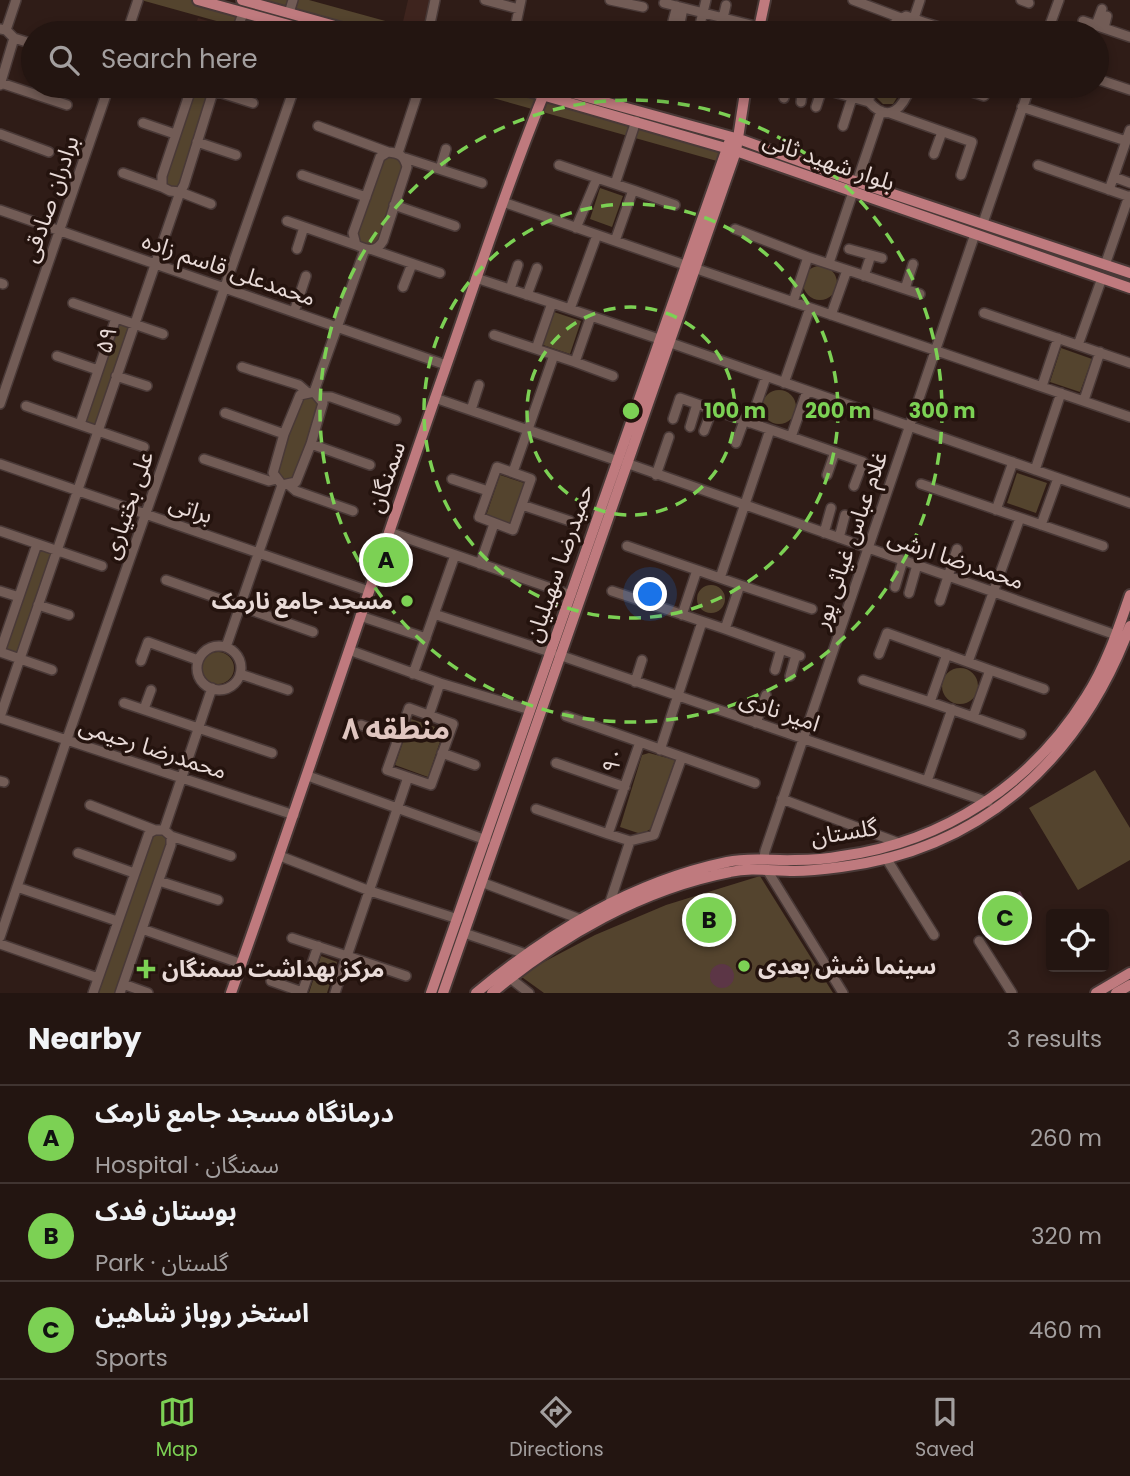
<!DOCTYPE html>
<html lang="en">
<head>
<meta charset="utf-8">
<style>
	body { margin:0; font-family:Poppins,"Noto Sans Arabic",sans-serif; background:#2f221f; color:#f1f3f6 }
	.controls { position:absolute; right:21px; bottom:21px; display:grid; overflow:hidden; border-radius:7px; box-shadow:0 4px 10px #0003 }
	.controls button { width:63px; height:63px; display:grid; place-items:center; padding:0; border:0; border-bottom:2px solid #403431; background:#231511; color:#f1f3f6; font:35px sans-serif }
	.you { position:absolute; left:651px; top:595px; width:24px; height:24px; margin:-18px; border:5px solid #fff; border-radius:50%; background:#1a73e8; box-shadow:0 0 0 10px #1a73e833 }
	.badge { display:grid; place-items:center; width:46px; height:46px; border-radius:50%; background:#7cd154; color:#111; font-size:23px; font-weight:700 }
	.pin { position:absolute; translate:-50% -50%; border:4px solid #fff; box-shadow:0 2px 7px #0006 }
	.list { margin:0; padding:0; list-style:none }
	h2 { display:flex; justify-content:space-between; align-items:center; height:91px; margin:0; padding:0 28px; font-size:30px }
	h2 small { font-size:23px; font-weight:400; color:#a39f9f }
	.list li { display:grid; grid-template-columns:46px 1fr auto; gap:21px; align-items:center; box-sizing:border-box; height:98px; padding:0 28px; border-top:2px solid #403431 }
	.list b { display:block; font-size:26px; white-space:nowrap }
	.list p { margin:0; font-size:23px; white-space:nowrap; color:#a39f9f }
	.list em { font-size:23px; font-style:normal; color:#a39f9f }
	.icon { flex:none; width:38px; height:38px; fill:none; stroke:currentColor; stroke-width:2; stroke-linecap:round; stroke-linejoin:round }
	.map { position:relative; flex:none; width:1130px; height:993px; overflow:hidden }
	.search { position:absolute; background:#231511; box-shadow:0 4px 10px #0003; left:21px; right:21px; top:21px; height:77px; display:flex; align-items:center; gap:18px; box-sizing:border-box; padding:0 24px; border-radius:38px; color:#a39f9f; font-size:26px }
	.sheet { height:385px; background:#231511 }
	nav { display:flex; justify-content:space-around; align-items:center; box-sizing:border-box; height:98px; border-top:2px solid #403431; background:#231511; font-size:19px; color:#a39f9f }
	nav a { display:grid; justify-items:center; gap:4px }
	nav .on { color:#7cd154 }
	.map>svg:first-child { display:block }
</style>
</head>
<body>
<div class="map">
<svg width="1130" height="993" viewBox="0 0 1130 993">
	<rect width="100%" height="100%" fill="#2f1c17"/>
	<!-- built -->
	<path fill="#3e241e" d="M408,0H435L428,33L402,26Z
		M198,18L235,29L233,33H193Z"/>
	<!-- green -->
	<path fill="#54442e" d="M141,0H198L318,33H260Z
		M242,0H309L429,33H360Z
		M192,86H208L212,90L180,192L162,187Z
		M450,86H511L736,151L724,163Z
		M876,86H904L893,104H883L876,97Z
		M398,153L407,167L383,241L364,249L353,233L380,157Z
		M600,188L623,196L612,227L590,219Z
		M803 283a17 17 0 1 1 34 0a17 17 0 1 1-34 0Z
		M554,312L581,321L570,354L543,345Z
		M116,318L134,324L98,430L80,424Z
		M1061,348L1092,359L1080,392L1050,382Z
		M762 407a17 17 0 1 1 34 0a17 17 0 1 1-34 0Z
		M314,392L323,403L296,482L282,485L273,473L300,395Z
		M1017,473L1047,483L1036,513L1007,503Z
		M500,475L524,483L510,524L486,516Z
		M39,550L52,554L18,654L5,649Z
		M697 599a14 14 0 1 1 28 0a14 14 0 1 1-28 0Z
		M202 668a16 16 0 1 1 32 0a16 16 0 1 1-32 0Z
		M942 686a18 18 0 1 1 36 0a18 18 0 1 1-36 0Z
		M411,719L444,730L428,777L395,765Z
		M649,753L675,760L651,829L641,834L620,827L642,755Z
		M1095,770L1130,828V860L1078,890L1029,808Z
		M156,830L171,836L120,993H93L149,833Z
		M760,876L833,993H544L519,975L595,935L666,905Z
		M321,956L337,962L327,993H309Z"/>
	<!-- water -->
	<path fill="#5c3646" d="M1020,891L1030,909L1000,928L988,908Z
		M710 976a12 12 0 1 1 24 0a12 12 0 1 1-24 0Z"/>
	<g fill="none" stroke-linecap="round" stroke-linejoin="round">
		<defs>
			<path id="minor" d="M485,0L519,9
				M610,0L643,7
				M853,0L901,18
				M1021,0L1029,3
				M664,3L759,27
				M289,13L293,0
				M723,18L726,5
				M914,18L920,0
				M673,21L677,6
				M1083,21L1130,37
				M923,22L958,33
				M680,23L683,8
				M1096,25L1102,9
				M1104,28L1107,16
				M0,29L6,30L14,38L0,85
				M795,29L807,33
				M6,30L16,0
				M127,33L138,0
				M236,33L243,13
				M428,33L435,0
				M514,33L521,0
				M698,33L706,0
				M888,33L896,22L906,16L923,22L927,33
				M995,33V32
				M1047,33L1059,0
				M14,38L33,44
				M1097,79L1130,90
				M1,83L67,105
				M192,86L162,176V187L170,191L180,192L184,185L212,95V90L208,86
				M812,86L869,102
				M870,86L869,102C890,125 903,107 911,86
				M954,86L984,96
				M212,90L253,103
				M784,98L787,86
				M604,102L608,86
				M801,102L803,86
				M816,107L822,89
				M1022,107L1126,141
				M890,113L972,142L961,175
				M143,123L175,134
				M318,126L388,152
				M843,126L852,98
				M0,134L49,152
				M197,142L236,155
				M388,152C399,153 404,155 407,167L383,241C376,253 367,250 356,245L353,233L380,157Z
				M398,153L420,86
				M934,154L942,132
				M405,158L482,183
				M559,165L597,178
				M1038,165L1130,197
				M440,169L446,149
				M123,173L162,187
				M302,175L366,197
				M1114,177L1130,183
				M857,182L881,111
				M615,184L636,121
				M633,190L675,205
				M1109,190L1130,130
				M503,202L615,241L633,190L597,178L576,228
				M394,205L455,226
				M0,210L446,365
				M287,221L356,245
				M983,223L1030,86
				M735,229L808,257
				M615,241L685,265
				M297,249L304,227
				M849,249L882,258
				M373,250L440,273
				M829,263L853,192
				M1105,265L1129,196
				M694,268L1130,417
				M864,276L871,255
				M476,278L552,303
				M0,283L3,284
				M403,287L412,264
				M510,289L518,265
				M905,289L913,264
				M527,295L537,268
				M793,302L808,257L920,294
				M73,303L163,334
				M570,309L597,235
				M294,312L306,276
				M984,313L1130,363
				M831,315L847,270
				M591,316L659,339
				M494,335L575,362L591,316L552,303L536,349
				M668,342L1130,503
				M1078,345L1102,278
				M57,356L98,370
				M575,362L613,376
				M242,367L299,385L308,393
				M116,376L147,386
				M784,383L810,308
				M1042,386L1058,338
				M314,392L323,403L311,444L296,482L282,485L273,473L284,434L300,395Z
				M314,392L365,249
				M319,397H331L396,420
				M435,398L618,461
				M1084,400L1100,352
				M0,404L109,86
				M26,406L144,447
				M471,410L479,385
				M225,413L284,434
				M673,419L680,398L863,462L854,486
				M750,423L766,377
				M80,424L116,318
				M690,427L697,404
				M704,431L712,410
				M791,437L807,391
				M736,443L744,421
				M311,444L370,465
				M204,459L269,481L277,479
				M626,463L1116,635
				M0,464L369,591
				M497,467L531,479L513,530L479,517Z
				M1035,470L1061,393
				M513,472L554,355
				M656,475L669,437
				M827,475L835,452
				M452,479L488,491
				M288,484L296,491L353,511
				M921,484L1103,546
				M522,505L570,521
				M996,510L1013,462
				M1041,525L1058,478
				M0,531L102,566
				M389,532L571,595
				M824,533L831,508
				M839,538L845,515
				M627,546L697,570
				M480,564L494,524
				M720,578L770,430
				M166,580L313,632
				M740,585L812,609
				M895,587L903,560
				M0,591L19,597
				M612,591L725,629L740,585L697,570L682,615
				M909,593L917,565
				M940,601L957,549
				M38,605L69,615
				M434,614L550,652
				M360,616L426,638
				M725,629L800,656
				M197 668a22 22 0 1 1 44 0a22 22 0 1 1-44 0Z
				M226,647L282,485
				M349,650L440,683L530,710
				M0,652L37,544
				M0,652L52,670
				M879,654L887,633L990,670L973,717L930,702L947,654
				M559,655L988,802
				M141,661L148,642L198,660
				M968,662L1020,518
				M775,670L781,649
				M990,670L1044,689
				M240,674L288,690
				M413,674L455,555
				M790,676L796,655
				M863,680L930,702
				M635,682L642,660
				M124,703L272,753
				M409,708L453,724L431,785L387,770Z
				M144,709L151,690
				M429,715L440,683
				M566,716L640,742
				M0,717L180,192L211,204
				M973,717L1021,734
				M0,718L294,815
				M756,723L766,695
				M361,725L399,738
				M640,742L682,757L654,835L630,841L608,834Z
				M660,750L702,622
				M442,753L475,765
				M682,757L755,783
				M556,763L625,787
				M308,776L486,840
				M0,781L4,782
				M927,781L952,709
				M782,799L899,843
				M90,805L155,830
				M536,809L608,834
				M164,830L212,688
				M171,836L231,856
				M78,853L134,873
				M280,856L370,891L458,919
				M764,858L765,851L975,234
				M886,858L934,935
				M767,870L843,993
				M159,881L218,900
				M481,882L580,919
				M17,887L117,921
				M610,902L630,841
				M142,929L242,964
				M464,933L526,954
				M0,937L67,739L295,86
				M292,938L347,956L335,993
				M979,941L1012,993
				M0,944L98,978
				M406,976L347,956L408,777
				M510,978L529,993
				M271,981L302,992
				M123,984L148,993
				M93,993L149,833L155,830H164
				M120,993L171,845V836L164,830
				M302,993L318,946"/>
			<path id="major" d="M198,0L318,33
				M242,0L360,33
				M758,33L765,0
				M511,86L736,151L1130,288
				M547,86L739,139L857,182L1130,273
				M231,993C301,796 366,598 434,401C471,296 505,189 547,86
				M431,993L731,137
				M443,993L736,151L746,86
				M476,993C550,932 632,882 727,862C750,857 772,861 795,860C810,860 827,859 842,856C944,842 1032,784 1086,697C1106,666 1118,630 1130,595
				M492,993C560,936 642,889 730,872C751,867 772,871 794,871C809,871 826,869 841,867C984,849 1081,757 1130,626
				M1096,993L1130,973
				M1116,993L1130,985"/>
		</defs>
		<!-- minor casing -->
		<use href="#minor" stroke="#493937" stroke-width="12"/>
		<!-- major casing -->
		<use href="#major" stroke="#493937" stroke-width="14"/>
		<!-- minor -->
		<use href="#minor" stroke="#725c56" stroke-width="9"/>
		<!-- major -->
		<use href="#major" stroke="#bf7a7e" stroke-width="10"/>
	</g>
	<!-- distance rings -->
	<g fill="none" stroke="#7cd154" stroke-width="3.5" stroke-dasharray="12 9">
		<circle cx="631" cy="411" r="104"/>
		<circle cx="631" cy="411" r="207"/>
		<circle cx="631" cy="411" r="311"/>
	</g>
	<!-- markers -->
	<g fill="#7cd154" stroke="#24130e" stroke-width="2.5">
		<circle cx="407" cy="601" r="7"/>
		<circle cx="744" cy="966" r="7"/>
		<path d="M142.5 958.5h7v7h7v7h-7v7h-7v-7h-7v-7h7z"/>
	</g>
	<g text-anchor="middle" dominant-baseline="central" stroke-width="7" stroke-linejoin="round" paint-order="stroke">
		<!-- street labels -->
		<g font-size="23" fill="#e9dbd8" stroke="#24130e">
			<text transform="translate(829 161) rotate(19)">بلوار شهید ثانی</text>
			<text transform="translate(50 199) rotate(-71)">برادران صادقی</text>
			<text transform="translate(229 269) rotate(19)">محمدعلی قاسم زاده</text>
			<text transform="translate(106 340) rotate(-76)">۵۹</text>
			<text transform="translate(386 477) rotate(-71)">سمنگان</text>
			<text transform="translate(128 505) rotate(-71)">علی بختیاری</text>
			<text transform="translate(191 509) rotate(19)">براتی</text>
			<text transform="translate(850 540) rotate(-71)">غلام عباس غیاثی ‌پور</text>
			<text transform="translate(956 559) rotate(19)">محمدرضا ارشی</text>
			<text transform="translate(559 563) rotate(-71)">حمیدرضا سهیلیان</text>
			<text transform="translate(780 711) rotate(19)">امیر نادی</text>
			<text transform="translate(153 748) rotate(18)">محمدرضا رحیمی</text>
			<text transform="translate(613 760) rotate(-71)">۹۰</text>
			<text transform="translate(844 832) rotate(-9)">گلستان</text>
		</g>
		<!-- poi labels -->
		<g font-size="23" font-weight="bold" fill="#e9dbd8" stroke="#24130e" text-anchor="start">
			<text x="393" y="601" text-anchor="end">مسجد جامع نارمک</text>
			<text x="758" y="966">سینما شش بعدی</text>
			<text x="162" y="969">مرکز بهداشت سمنگان</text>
		</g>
		<!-- district labels -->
		<g font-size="30" font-weight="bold" fill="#e0c6c0" stroke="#24130e">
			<text x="396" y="728">منطقه ۸</text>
		</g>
	</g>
	<circle cx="631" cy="411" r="10" fill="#7cd154" stroke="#24130e" stroke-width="3.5"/>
	<g font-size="21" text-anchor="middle" font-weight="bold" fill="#7cd154" stroke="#24130e" stroke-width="7" stroke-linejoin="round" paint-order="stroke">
		<text x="735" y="418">100 m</text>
		<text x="838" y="418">200 m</text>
		<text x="942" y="418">300 m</text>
	</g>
</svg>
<div class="controls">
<button><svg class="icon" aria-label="locate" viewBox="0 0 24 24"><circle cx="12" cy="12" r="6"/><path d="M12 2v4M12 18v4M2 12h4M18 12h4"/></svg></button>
</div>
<div class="you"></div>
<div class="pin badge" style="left:386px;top:560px">A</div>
<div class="pin badge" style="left:709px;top:920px">B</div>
<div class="pin badge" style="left:1005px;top:918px">C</div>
<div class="search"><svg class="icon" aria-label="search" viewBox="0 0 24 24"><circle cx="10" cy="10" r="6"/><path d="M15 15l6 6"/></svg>Search here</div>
</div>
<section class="sheet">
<h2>Nearby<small>3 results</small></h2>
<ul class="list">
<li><span class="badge">A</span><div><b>درمانگاه مسجد جامع نارمک</b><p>Hospital · سمنگان</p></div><em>260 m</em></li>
<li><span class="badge">B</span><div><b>بوستان فدک</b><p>Park · گلستان</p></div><em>320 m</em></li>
<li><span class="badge">C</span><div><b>استخر روباز شاهین</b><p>Sports</p></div><em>460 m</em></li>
</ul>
</section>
<nav>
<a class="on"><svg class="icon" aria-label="map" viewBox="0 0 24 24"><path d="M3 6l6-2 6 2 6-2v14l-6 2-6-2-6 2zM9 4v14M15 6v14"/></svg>Map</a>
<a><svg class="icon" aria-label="directions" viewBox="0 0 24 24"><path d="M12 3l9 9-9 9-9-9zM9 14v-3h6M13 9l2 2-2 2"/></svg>Directions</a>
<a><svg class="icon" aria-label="saved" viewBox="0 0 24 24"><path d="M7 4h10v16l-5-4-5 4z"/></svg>Saved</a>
</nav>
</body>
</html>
